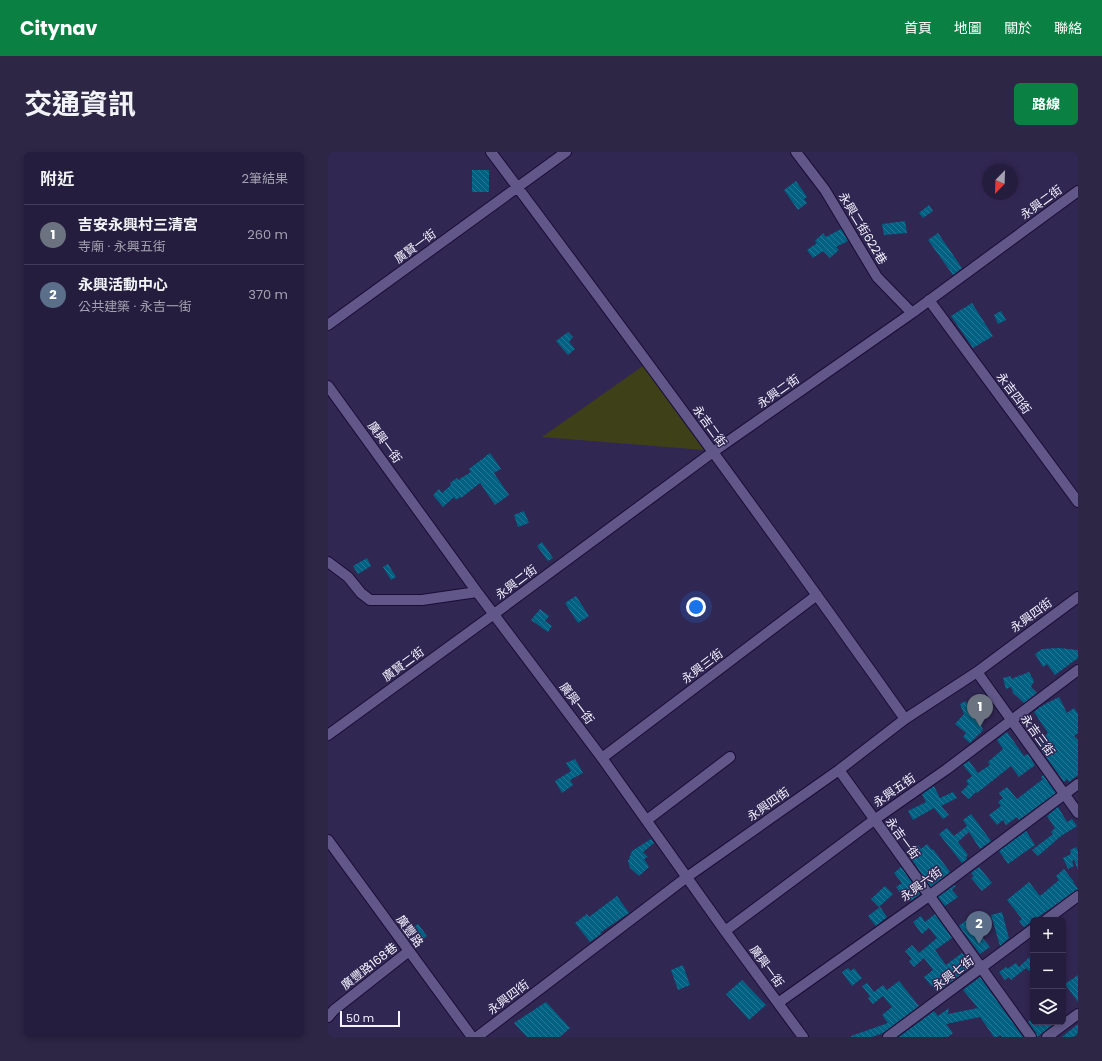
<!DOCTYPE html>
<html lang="zh-TW">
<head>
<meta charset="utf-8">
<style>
	body { margin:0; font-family:Poppins,"Noto Sans TC",sans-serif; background:#2d2645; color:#f1f3f6 }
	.controls { position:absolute; right:12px; bottom:12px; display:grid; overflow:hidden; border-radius:6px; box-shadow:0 2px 6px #0003 }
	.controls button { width:36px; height:36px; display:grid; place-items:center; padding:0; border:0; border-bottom:1px solid #423b58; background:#251d3e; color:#f1f3f6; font:20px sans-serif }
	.compass { position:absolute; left:654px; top:12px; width:36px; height:36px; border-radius:50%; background:#251d3e; box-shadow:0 2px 6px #0003; rotate:203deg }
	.scale { position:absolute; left:12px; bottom:10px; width:60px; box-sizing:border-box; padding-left:4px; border:2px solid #f4f3ff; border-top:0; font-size:11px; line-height:14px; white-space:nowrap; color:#f4f3ff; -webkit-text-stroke:3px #312753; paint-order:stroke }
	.you { position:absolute; left:368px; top:455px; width:14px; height:14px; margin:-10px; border:3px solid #fff; border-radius:50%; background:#1a73e8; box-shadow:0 0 0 6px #1a73e833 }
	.badge { display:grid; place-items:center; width:26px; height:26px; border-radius:50%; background:#0b8043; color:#fff; font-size:13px; font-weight:700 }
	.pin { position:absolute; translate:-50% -33px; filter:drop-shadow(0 1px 2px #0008) }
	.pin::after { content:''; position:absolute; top:21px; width:14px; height:12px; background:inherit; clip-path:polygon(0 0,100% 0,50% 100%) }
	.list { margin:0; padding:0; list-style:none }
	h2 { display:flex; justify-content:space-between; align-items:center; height:52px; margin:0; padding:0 16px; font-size:17px }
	h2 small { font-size:13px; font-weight:400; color:#a3a2b0 }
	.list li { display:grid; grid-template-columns:26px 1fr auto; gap:12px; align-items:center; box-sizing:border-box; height:60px; padding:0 16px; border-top:1px solid #423b58 }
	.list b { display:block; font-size:15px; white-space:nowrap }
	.list p { margin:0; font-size:13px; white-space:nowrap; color:#a3a2b0 }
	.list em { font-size:13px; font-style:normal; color:#a3a2b0 }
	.icon { flex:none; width:22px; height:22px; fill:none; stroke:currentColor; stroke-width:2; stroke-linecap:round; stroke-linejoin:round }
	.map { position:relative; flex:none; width:750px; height:885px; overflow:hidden; border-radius:6px }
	header { display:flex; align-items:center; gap:24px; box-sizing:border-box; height:56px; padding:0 20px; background:#0b8043; color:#fff }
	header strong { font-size:19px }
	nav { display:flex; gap:22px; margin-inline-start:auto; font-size:14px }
	.intro { display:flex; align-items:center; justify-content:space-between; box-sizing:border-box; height:96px; padding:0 24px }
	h1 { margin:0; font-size:28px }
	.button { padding:10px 18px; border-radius:6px; background:#0b8043; color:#fff; font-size:14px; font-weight:700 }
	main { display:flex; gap:24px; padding:0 24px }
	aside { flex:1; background:#251d3e; border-radius:6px; box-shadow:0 2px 6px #0003 }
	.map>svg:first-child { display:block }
</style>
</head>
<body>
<header>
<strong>Citynav</strong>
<nav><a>首頁</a><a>地圖</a><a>關於</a><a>聯絡</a></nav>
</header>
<div class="intro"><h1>交通資訊</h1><a class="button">路線</a></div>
<main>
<aside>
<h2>附近<small>2筆結果</small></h2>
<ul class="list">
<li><span class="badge" style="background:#6b7280">1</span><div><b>吉安永興村三清宮</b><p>寺廟 · 永興五街</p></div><em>260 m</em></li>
<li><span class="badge" style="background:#5c6f8a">2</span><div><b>永興活動中心</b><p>公共建築 · 永吉一街</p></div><em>370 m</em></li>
</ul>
</aside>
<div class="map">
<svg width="750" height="885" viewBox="0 0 750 885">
	<defs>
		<pattern id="building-back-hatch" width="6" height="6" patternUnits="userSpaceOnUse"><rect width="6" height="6" fill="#006183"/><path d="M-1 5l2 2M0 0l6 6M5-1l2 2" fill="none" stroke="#267896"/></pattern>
	</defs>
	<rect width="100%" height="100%" fill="#312753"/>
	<!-- grass -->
	<path fill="#3e4017" d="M315,214L376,298L214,285Z"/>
	<!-- building -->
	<path fill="url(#building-back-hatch)" d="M144,18H161V40H144Z
		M468,29L479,45L476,47L479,51L470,58L456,38Z
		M601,53L605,59L595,66L591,61Z
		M577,69L579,81L556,83L554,72Z
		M513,77L520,89L508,95L511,98L502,106L495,99L485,106L479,98L489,91L487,89L495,81L498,85Z
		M539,77L543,86L537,89L533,80Z
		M610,81L634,116L625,123L600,88Z
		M644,151L665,184L645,196L623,164Z
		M673,159L678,168L670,172L666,163Z
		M240,180L245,185L241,190L247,197L240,203L228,189Z
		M162,301L173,317L166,321L181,343L167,353L152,331L133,346L132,345L128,348L126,345L115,355L105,343L111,337L114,341L123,333L122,331L129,326L130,328L143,320L141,317Z
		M196,359L201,371L190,375L186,363Z
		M214,390L225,406L220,409L209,394Z
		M39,406L43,414L30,422L25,414Z
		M60,412L68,425L63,428L55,415Z
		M248,444L261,464L250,471L237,451Z
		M212,457L221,464L217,469L224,474L220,480L203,468Z
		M731,496L750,498V506L727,523L719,512L715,515L707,502L714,497Z
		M701,520L706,529L703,535L709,541L696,551L685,541L683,535L678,537L675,526L683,524V527Z
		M731,545L739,561L746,556L750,562V581L746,584L750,588V623L741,630L739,627L736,630L708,591L720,581L706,560L712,555Z
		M638,549L645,565L649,563L655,572L653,573L655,578L642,591L635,585L638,581L627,572L636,562L632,552Z
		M679,580L696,604L700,602L707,613L691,625L683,614L649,641L648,640L641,647L633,640L641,632L638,629L644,624L635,613L641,609L650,621L662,613L660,610L675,597L669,588Z
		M247,607L255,621L242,628L245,633L234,641L227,629L243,619L238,611Z
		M715,623L728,641L691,668L689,665L678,673L675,668L669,673L661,663L673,654L670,650L675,646L671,641L679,635L689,647L715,627L713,625Z
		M606,634L612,646L625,640L629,646L613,654L621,663L615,667L606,656L585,668L580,659L598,650L594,642Z
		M730,655L739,670L744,667L749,674L733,684L710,704L704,698L725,682L723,680L727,676L719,664Z
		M643,662L663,689L652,697L641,680L630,690L640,703L638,705L639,707L634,711L611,682L619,676L626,684L639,674L635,668Z
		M698,679L707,693L680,712L671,699Z
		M323,687L326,691L315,700L320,705L316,707L321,715L311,724L302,716L300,709L304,699Z
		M599,692L604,698L605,697L622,720L603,735L582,705L587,701L585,698L590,693L593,697Z
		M748,695L750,699V718L746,708L744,709L746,714L740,717L735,706L743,702L742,698Z
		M573,715L592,742L583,749L579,743L576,745L568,735L574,731L566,721Z
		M651,715L664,731L654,739L643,726L646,724L643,721Z
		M736,717L746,730H745L750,737L696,775L691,769L694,767L679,748L701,730L712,744L731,728L728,724Z
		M627,733L628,734L624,738L630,745L617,754L610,745Z
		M557,734L565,742L551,755L543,747Z
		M289,744L301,761L273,780V782L262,790L247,771L259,762L261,765Z
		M552,755L559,765L548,774L540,764Z
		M674,760L681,786L672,794L663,763Z
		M607,762L624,786L607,798L618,813L634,801L644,814L615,836L613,833L607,838L596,825L605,818L596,806L586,815L581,809L584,807L577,799L584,793L591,801L609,786L601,776L594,782L585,770L593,764L597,770Z
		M642,765L652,777L649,779L662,795L652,802L631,774Z
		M90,772L99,784L90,791L81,778Z
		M705,802V815L701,819L698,816L683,828L681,825L677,828L671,820L678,815L679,817L688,811L691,815Z
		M355,813L362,833L350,838L343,818Z
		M520,816L523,819L526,816L534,826L524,834L514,820Z
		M750,823V850L737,832Z
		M652,825L695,885H674L673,883L669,885H666L652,865L618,872L625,881L620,885H571L606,859L610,864L621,856L620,862L650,856L635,838Z
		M414,828L438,853L421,868L398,842Z
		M571,829L591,854L555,881L544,885H523V884L560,871L554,863L564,855L555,844L545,852L540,846L542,844L534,834L539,831L546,840L555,833L559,838Z
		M218,850L242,876L232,885H199L186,871Z
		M705,866V870H728L709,885L708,881L700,870Z
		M750,872V885H734Z"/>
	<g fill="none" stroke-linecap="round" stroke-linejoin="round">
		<defs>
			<path id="minor" d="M163,0C303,187 442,376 577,567
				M468,0L497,38L549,125L584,161
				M601,148L750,350
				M0,173L238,0
				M0,234L149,440L274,606L397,779L475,885
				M0,410L20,425L33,441L42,448H94L149,440
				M649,520L750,661
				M0,583L166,462L385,300L584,161L750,39
				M274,606L489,443
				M511,618L703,885
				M319,668L402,605
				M0,688L144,885
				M718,768L750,744
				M397,779L546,668L619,617L750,518
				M450,851L601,744L750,632
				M0,865L6,858L81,799
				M149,885L359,725L511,618L577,567L649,520L750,445
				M560,885L705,777
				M719,885L750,862"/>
		</defs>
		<!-- minor casing -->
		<use href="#minor" stroke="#1a0d37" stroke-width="12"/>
		<!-- minor -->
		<use href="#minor" stroke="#615889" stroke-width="10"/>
	</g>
	<g text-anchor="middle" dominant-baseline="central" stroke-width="3" stroke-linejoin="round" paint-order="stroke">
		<!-- street labels -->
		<g font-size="12" fill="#f4f3ff" stroke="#312753">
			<text transform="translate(713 50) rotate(-36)">永興二街</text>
			<text transform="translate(535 76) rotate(59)">永興二街622巷</text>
			<text transform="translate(87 94) rotate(-36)">廣賢一街</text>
			<text transform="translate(450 239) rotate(-35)">永興二街</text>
			<text transform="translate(686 241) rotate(53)">永吉四街</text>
			<text transform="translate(382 274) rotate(54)">永吉二街</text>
			<text transform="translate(57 290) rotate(54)">廣興一街</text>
			<text transform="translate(188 430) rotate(-37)">永興二街</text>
			<text transform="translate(703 463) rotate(-36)">永興四街</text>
			<text transform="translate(75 512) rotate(-36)">廣賢二街</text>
			<text transform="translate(374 514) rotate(-37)">永興三街</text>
			<text transform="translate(249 551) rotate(53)">廣興一街</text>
			<text transform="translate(710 583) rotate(54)">永吉三街</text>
			<text transform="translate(566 638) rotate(-35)">永興五街</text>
			<text transform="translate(440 652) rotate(-35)">永興四街</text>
			<text transform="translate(575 686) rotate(54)">永吉一街</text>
			<text transform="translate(593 732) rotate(-36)">永興六街</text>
			<text transform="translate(82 779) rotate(54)">廣豐路</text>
			<text transform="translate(41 814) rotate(-38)">廣豐路168巷</text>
			<text transform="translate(439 814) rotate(54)">廣興一街</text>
			<text transform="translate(625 821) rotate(-37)">永興七街</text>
			<text transform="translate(180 845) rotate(-37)">永興四街</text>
		</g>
	</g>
</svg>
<div class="controls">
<button>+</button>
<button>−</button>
<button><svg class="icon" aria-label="layers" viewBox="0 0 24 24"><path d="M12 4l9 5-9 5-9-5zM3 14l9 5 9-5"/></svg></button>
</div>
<svg class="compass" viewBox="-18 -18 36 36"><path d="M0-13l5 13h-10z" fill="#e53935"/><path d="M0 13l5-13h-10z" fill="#a3a2b0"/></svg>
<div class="scale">50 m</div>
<div class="you"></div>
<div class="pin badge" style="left:652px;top:575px;background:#6b7280">1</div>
<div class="pin badge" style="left:651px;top:792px;background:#5c6f8a">2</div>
</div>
</main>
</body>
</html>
